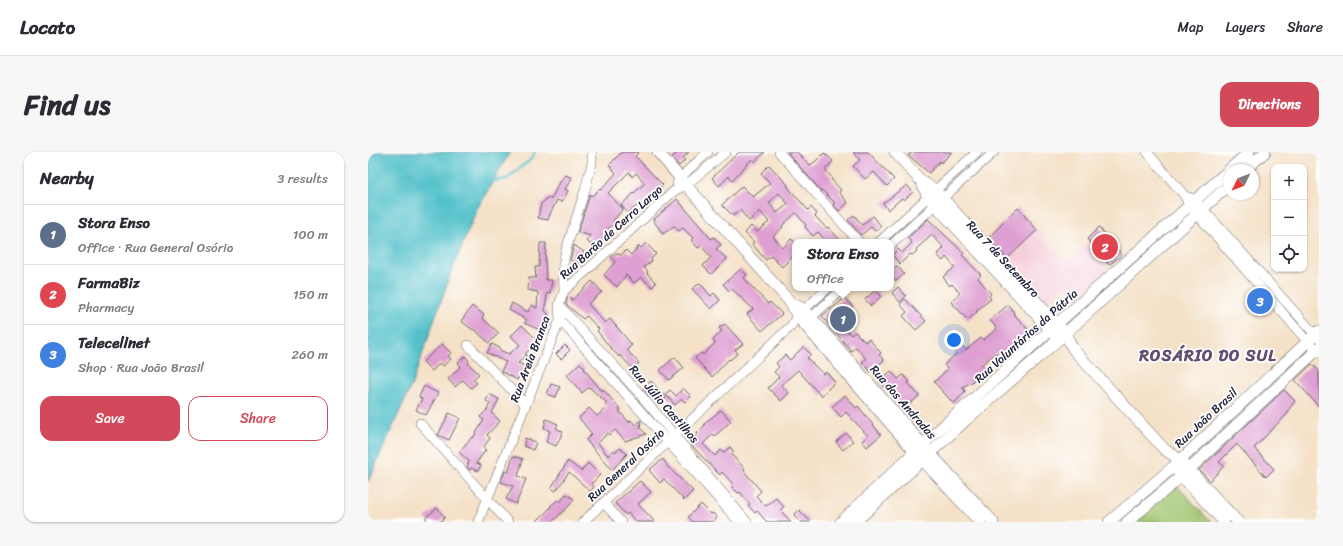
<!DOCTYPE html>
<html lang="en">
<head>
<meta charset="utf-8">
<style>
	body { margin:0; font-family:Sriracha,sans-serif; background:#f7f7f7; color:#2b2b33 }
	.controls { position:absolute; right:12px; top:12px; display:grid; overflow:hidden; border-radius:8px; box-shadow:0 1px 3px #0004 }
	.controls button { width:36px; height:36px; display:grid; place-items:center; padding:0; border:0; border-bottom:1px solid #e1e1e2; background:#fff; color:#2b2b33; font:20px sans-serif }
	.compass { position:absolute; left:855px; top:12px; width:36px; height:36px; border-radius:50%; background:#fff; box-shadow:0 1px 3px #0004; rotate:227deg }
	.you { position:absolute; left:586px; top:188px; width:14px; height:14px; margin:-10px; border:3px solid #fff; border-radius:50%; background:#1a73e8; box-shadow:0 0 0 6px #1a73e833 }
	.badge { display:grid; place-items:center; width:26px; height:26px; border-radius:50%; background:#d1495b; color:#fff; font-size:13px; font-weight:700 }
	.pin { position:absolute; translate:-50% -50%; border:2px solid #fff; box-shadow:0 1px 4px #0006 }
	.popup { position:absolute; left:424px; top:87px; width:102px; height:52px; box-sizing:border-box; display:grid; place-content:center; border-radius:8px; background:#fff; filter:drop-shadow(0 1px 3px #0005); font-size:13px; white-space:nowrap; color:#7c7c81 }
	.popup b { font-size:15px; color:#2b2b33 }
	.popup::after { content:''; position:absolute; left:50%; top:100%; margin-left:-8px; border:8px solid transparent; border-top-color:#fff }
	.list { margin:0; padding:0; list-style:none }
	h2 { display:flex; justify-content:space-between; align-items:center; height:52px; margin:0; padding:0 16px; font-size:17px }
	h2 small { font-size:13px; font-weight:400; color:#7c7c81 }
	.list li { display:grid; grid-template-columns:26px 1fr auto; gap:12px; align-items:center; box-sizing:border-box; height:60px; padding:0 16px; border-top:1px solid #e1e1e2 }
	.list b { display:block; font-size:15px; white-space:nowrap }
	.list p { margin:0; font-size:13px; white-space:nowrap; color:#7c7c81 }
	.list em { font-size:13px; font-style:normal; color:#7c7c81 }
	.actions { display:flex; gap:8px; padding:12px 16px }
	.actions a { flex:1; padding:9px 0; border:1px solid #d1495b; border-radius:12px; text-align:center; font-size:14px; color:#d1495b }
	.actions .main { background:#d1495b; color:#fff }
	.icon { flex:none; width:22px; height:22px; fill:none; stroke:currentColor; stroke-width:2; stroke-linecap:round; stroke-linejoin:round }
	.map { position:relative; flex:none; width:951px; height:370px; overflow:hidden; border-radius:12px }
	header { display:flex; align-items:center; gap:24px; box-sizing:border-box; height:56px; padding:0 20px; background:#fff; border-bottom:1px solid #e1e1e2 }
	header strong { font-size:19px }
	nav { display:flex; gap:22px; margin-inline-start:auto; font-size:14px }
	.intro { display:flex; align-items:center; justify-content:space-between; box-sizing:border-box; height:96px; padding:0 24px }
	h1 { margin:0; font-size:28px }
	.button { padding:10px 18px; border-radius:12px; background:#d1495b; color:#fff; font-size:14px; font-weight:700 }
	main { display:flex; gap:24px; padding:0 24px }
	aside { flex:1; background:#fff; border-radius:12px; box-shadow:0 1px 3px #0004 }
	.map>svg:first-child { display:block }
</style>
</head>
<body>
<header>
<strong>Locato</strong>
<nav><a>Map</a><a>Layers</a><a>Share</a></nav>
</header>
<div class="intro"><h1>Find us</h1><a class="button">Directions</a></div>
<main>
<aside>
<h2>Nearby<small>3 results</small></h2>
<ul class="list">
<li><span class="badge" style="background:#5c6f8a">1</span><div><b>Stora Enso</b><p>Office · Rua General Osório</p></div><em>100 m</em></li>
<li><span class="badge" style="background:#e0444e">2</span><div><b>FarmaBiz</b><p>Pharmacy</p></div><em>150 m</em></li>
<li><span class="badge" style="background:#3f7fe0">3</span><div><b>Telecellnet</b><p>Shop · Rua João Brasil</p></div><em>260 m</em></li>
</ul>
<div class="actions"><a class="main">Save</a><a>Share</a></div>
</aside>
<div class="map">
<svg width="951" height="370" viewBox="0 0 951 370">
	<rect width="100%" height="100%" fill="#fff"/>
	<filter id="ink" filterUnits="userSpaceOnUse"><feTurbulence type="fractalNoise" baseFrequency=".025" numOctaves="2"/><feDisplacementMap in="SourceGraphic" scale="8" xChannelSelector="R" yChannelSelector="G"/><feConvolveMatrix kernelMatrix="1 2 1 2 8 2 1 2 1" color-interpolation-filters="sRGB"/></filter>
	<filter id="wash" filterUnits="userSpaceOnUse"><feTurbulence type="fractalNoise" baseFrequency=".012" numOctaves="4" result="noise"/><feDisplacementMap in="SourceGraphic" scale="16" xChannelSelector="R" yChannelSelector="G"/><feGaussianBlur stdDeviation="0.9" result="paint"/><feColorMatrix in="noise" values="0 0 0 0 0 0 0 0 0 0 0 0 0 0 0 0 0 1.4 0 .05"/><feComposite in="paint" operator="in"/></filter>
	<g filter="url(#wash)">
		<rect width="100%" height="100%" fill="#f4e1c7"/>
		<!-- built -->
		<path fill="#f5cfdb" d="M669,78L699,110L718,92L742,118L710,149L696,134L684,144L677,152L638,108Z"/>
		<!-- green -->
		<path fill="#9ec26c" stroke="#607254" d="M808,333L843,370H769Z"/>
		<!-- water -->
		<path fill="#53c1ca" stroke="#3a7282" d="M0,0H142L109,57L82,123L44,232L0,330Z"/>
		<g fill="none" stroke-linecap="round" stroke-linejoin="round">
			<!-- stream -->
			<path stroke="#53c1ca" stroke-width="2.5" d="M123,29L139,27L163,7L167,0"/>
		</g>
		<g id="blocks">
			<!-- building -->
			<path fill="#de9fd2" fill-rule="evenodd" d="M254,0H271L267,4L295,33L273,54L271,52L260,61L253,53L277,31L268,21L264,25L261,20L240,41L255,57L245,69L247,70L240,77L245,82L238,88L237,87L227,97L218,88L223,84L210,80L222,42L224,44L232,37L233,38L248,21L241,13Z
				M310,0H321L315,6L317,8L311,14L304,6Z
				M371,0H397L386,10L384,7L364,28L361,24L351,34L344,26Z
				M419,0H429L442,13L448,9L456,1L465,9L457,18L464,26L463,27L473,38L471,40L480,51L471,59L465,52L467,51L454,38L453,39Z
				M485,0H500L526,27L519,34L506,20L497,27L485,14L492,8Z
				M545,0H584L573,11L572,9L561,21L540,3Z
				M401,13L420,33L419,34L440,58L443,55L449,62L447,64L458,76L460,75L474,90H459L450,80L445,84L437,75L438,73L428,61L414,74L415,75L405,84L415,96L423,87L427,90V102L414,115L403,104L398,108L384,92L386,90L377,81L383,74L389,80L401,70L392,59L381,69L372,58L365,64L354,53L374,34L385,45L402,31L393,21ZM411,41L420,52L409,61L401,51Z
				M198,23L204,26L197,37L200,39L194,50L189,48L182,62L180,68L170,66L173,52L180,45L183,47L193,28Z
				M539,33L545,40L536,48L534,46L520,58L515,51Z
				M309,47L343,87L346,85L353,93L348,97L359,107L343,122L335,114L343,105L333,94L330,96L323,88L325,86L315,76L311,79L306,74L295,82L285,68Z
				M650,56L669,78L639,107L620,86Z
				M486,63L494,73L505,64L513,74L507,79L503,75L493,83L480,68Z
				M560,67L596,101L594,103L613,123L610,126L623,142L621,144L623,147L608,159L609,160L600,168L583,150L592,141L584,132L582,134L575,125L587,115L578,105L575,109L569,103L576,96L564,83L548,97L549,99L544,103L542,102L532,112L524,103L530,97L534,101L544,91L540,86Z
				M731,75L754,103L741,113L719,87Z
				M172,91H178L177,110L178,128H184L182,141H179L177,159L180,161V164L174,179L156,171L159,168L141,158L144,151L160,160L163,153L169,156L170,140L160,138L161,126H168L167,115H171Z
				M278,91L288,102L283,107L284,109L276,115L280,120L279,121L288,131L284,135L273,125L266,131L258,123L249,135L236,123L247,110L243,105L248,101L253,103L258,98L263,103L271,94L273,96Z
				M206,93L216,100L208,112L202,108Z
				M529,114L536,122L528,129L523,124V118Z
				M373,117L379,123L376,126L384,135L400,152L402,150L414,162L394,179L379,162L385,157L364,137L361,139L355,132Z
				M224,129L234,140L220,152L237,171L242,167L264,193L259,198L271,211L265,217L252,203L251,205L241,194L229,179L231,177L219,164L215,167L198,152L200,144L204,148Z
				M332,131L343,144L346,141L352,148L343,157L324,137Z
				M530,135L538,144L532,150L524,141Z
				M508,138L513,144L503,154L497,147Z
				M477,146L485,155L476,163L479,166L472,171L483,183L487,180L497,190L501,187L513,201L511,203L516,208L503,220L494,210L498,207L488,195L483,199L454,164Z
				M537,147L558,169L548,178L535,164L539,160L532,152Z
				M640,153L646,160L645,161L664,182L635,208L628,201L613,213L617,216L604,230L594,235L597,239L586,252L566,230L580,217L576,213L589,201L581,193L587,187L598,198L613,186L615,188L629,177L622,168Z
				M104,154L116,163L114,166L131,181L121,191L106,177L105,178L93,169Z
				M357,172L375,192L367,198L370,201L362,208L361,207L344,225L327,206L333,201L335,203L347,191L345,188L354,179L351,176Z
				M154,173L170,189L157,202L159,203L150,211L157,214L149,228L133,219L138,210L119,201L124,192L132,196L131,198L141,202L152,193L143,184Z
				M74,192L83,201L80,204L83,207L75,214L72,211L64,219L55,210Z
				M197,193L202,198L193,207L188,202Z
				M435,195L443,202L439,206L453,220L456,222L458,220L467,230L453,244L430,218L413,233L421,241L413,249L400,236L411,225L406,220L411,215L408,211L417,203L422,208Z
				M97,204L101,209L100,211L111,222L105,227L109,231L103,236L95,228L87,235L80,227L93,214L90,211Z
				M307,205L316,216L301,228L292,218Z
				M212,211L217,216L216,217L234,239L235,237L253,258L251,259L261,270L263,268L267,273L273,268L272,276L278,282L257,289L247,278L241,283L240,281L230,291L240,304L245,298L247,300L252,296L259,302L244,318L218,288L224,282L211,266L221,256L229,264L239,255L237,252L239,251L221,235L214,241L199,223Z
				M944,212L951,219V255L927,228Z
				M523,219L530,227L535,223L542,230L540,231L551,244L536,257L511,229Z
				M283,229L298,246L293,250L286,242L282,245L275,236Z
				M183,232L192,235L188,245L179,242Z
				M56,234L70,241L58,263L48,258L54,247L51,245Z
				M315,236L323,244L317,250L314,247L307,253L297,242L302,238L308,244Z
				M916,238L927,249L919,260L920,261L886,296L906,317L898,325L869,292L851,310L856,314L842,329L831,318Z
				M121,242L131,247L124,261L132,269L119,283L122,286L115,296L118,298L108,311L113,313L110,319L103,316L102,318L99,315L101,309L91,300L104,285L105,286L116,268L112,265L119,258L122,251L118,249Z
				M477,243L488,256L490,254L513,283L499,295L494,289L500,284L478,260L473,265L464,255Z
				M353,258L363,269L347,284L345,282L335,292L347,304L353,298L355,301L362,295L366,300L363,302L377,317L376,319L393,339L388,344L398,354L408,346L416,355L412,358L423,370H399L389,359L387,361L380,353L382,352L372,340L370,341L364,335L366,333L354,320L352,323L321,291L330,282L329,281L337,273L336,272Z
				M81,261L92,266L81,288L70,283Z
				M178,267L190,272L188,276L195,280L188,294L178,290L182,279L176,276Z
				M478,281L485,289L475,298L468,290Z
				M157,286L168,290L165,298L156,294Z
				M145,304L155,307L150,324L158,327L148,352L138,347L145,334L133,330L137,319L140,321Z
				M295,307L300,315L325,339L316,348L296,327L292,331L281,318Z
				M200,309L213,319L220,311L232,323L223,332L226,335L222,339L201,320L188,339L183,336Z
				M272,329L283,340L270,352L287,370H268L260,361L258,363L247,351Z
				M198,342L206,347L202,353L184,370H168L183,355L182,354L190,348L192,350Z
				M333,352L343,362L345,361L349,366L344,370H325L320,365Z
				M69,356L77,365L72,370H61L57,366Z
				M431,358L443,370H432L426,363Z"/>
		</g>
	</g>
	<g filter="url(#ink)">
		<use href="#blocks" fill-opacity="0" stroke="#6c656c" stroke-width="1"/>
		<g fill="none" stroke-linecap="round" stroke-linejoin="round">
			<defs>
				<path id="minor" d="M411,0L491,90
					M779,0L816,43L822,54L940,190L951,200
					M309,32C316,19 330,10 340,0
					M821,45L827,49L835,57L951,187
					M511,90L609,0
					M523,93L626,0
					M196,139L306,39L318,33L358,0
					M191,153L270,240L379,370
					M192,168L371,370
					M439,169L476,136
					M100,193L158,253
					M52,271L140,370
					M236,351L253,370
					M110,370L192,168L191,153L196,139L195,113L198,98L217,38L224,11V0
					M215,370L423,174L429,164L460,136"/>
				<path id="tertiary" d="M290,0L318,33L423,151L429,164L547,300L612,370
					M527,0L553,29L567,38L697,181L705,197L796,297L812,308L870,370
					M861,18L881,0
					M877,18L897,0
					M553,29L560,45L687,183
					M423,151L436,157L562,301L625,370
					M810,320L856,370
					M473,370L555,292L861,18
					M487,370L599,267L691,187L861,33
					M741,370L805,315L951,179
					M759,370L814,324L951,196"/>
			</defs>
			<!-- minor casing -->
			<use href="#minor" stroke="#6c656c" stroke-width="10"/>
			<!-- tertiary casing -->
			<use href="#tertiary" stroke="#6c656c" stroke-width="12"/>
			<!-- minor -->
			<use href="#minor" stroke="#fff" stroke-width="9"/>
			<!-- tertiary -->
			<use href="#tertiary" stroke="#fff" stroke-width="11"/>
		</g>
	</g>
	<g text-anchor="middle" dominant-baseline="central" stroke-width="3.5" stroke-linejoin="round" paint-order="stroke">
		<!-- street labels -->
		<g font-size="12" fill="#22223b" stroke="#fff">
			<text transform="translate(243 80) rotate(-42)">Rua Barão de Cerro Largo</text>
			<text transform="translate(635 107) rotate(47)">Rua 7 de Setembro</text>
			<text transform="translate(658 184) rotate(-42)">Rua Voluntários da Pátria</text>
			<text transform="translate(162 207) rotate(-69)">Rua Areia Branca</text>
			<text transform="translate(535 250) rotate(49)">Rua dos Andradas</text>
			<text transform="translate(296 252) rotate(49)">Rua Júlio Castilhos</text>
			<text transform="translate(838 266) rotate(-43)">Rua João Brasil</text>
			<text transform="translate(258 313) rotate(-43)">Rua General Osório</text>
		</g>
		<!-- district labels -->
		<g font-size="16" font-weight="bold" letter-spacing="1" fill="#644e70" stroke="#fff">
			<text x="840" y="203">ROSÁRIO DO SUL</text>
		</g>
	</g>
</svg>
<div class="controls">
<button>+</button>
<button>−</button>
<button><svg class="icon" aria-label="locate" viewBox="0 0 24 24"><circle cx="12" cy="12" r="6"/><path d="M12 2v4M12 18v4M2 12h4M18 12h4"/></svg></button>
</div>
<svg class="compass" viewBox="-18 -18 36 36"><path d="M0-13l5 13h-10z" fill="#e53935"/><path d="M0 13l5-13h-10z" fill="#7c7c81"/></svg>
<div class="you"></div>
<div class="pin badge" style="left:475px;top:167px;background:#5c6f8a">1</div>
<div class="popup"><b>Stora Enso</b>Office</div>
<div class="pin badge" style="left:737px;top:95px;background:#e0444e">2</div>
<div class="pin badge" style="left:892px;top:149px;background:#3f7fe0">3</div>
</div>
</main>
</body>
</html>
